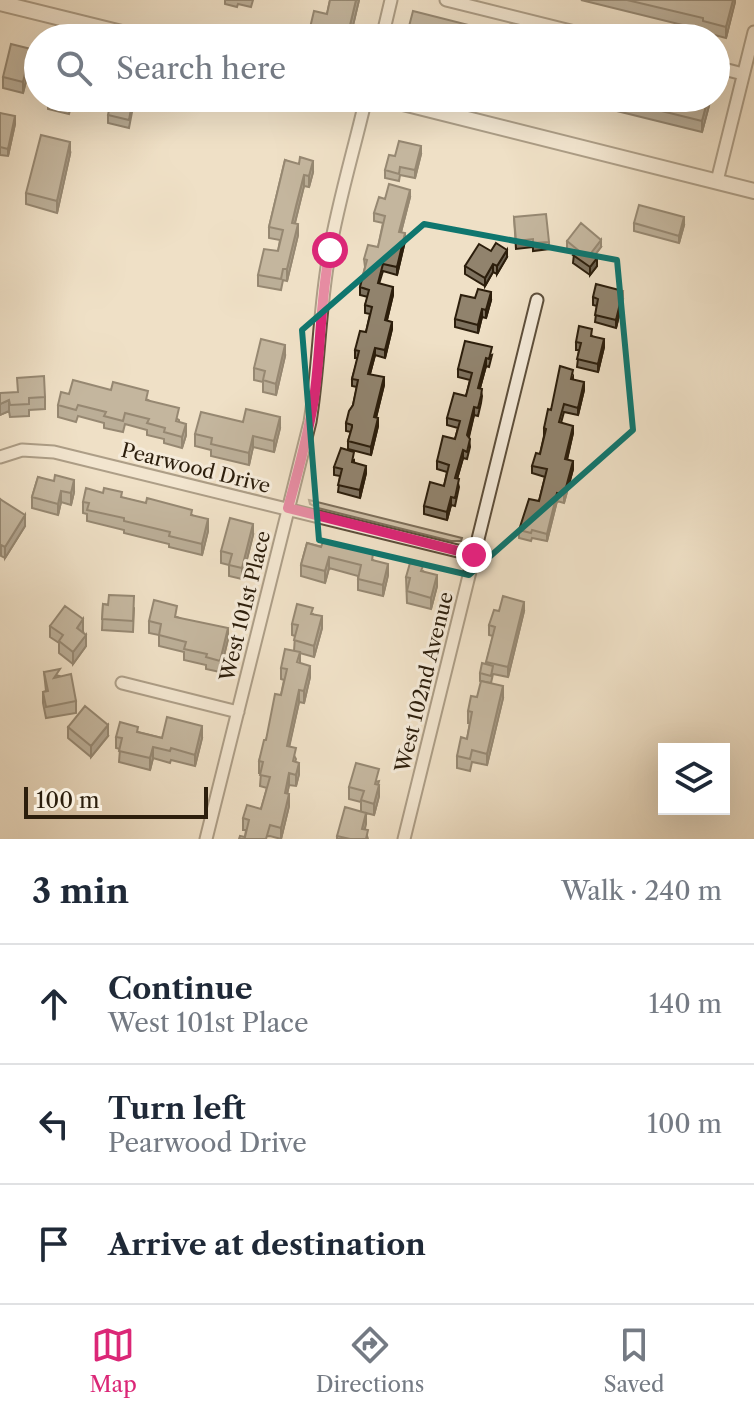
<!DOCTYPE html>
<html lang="en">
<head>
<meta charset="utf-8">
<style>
	body { margin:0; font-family:"Libre Caslon Text",serif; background:#f6f6f7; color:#1f2937 }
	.controls { position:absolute; right:24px; bottom:24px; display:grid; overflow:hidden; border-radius:0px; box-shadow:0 8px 32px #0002 }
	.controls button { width:72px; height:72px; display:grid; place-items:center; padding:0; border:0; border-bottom:2px solid #e0e1e3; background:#fff; color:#1f2937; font:40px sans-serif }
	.scale { position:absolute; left:24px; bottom:20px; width:184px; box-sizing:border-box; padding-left:8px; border:4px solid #2c1e0c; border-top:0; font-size:22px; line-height:28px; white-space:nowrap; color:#2c1e0c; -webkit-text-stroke:6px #f5ebda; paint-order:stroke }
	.stop { position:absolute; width:24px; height:24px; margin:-18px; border:6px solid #db2777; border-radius:50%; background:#fff }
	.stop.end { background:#db2777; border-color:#fff; box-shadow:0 2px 8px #0008 }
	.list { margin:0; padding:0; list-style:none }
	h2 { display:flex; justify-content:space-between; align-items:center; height:104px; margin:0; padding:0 32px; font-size:34px }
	h2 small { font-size:26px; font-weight:400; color:#747a83 }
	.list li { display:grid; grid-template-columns:52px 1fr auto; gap:24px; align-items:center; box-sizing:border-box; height:120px; padding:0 32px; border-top:2px solid #e0e1e3 }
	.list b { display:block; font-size:30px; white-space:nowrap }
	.list p { margin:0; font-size:26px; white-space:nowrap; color:#747a83 }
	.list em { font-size:26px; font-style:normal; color:#747a83 }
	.icon { flex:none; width:44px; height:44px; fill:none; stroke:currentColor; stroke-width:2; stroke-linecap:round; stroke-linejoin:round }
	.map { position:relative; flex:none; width:754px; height:839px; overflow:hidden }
	.search { position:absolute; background:#fff; box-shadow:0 8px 32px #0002; left:24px; right:24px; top:24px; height:88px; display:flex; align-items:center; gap:20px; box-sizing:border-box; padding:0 28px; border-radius:44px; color:#747a83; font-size:30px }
	.sheet { height:464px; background:#fff }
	nav { display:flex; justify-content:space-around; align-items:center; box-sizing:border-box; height:112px; border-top:2px solid #e0e1e3; background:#fff; font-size:22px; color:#747a83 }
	nav a { display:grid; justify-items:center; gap:4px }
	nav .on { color:#db2777 }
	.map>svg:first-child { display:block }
</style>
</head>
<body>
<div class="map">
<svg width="754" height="839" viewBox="0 0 754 839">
	<rect width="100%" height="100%" fill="#efe0c6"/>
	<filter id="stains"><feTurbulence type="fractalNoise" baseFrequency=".0025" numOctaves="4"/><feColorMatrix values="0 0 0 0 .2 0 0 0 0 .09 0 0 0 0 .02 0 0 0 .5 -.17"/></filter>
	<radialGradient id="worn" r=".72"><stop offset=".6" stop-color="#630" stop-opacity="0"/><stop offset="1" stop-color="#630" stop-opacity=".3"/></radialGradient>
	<!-- green -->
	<path fill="#cebfa6" stroke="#7d6e59" stroke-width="2" d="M309,500L462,538L461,541H451L318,508L310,504Z"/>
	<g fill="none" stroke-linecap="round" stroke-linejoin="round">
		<defs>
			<path id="minor" d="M446,0L599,38
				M382,38L391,0
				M716,67L743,74
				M717,181L754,32
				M0,457L22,450L54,452L474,555
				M122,683L238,712
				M206,839L310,422C319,367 319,310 329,255C338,202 354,150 366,98
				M404,839L537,300"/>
			<path id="tertiary" d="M0,3L142,38
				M383,98L754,191"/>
		</defs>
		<!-- minor casing -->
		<use href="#minor" stroke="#5d4e3a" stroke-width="15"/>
		<!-- tertiary casing -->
		<use href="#tertiary" stroke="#5d4e3a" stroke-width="18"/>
		<!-- minor -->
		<use href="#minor" stroke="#f5ebda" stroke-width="11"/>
		<!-- tertiary -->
		<use href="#tertiary" stroke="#f5ebda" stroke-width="14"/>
	</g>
	<!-- wall -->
	<path fill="#7d715e" stroke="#2c1e0c" stroke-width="2" d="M225,0H253L251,7L238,4L237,7L225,4Z
		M330,0H359L350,38H309V32L327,14Z
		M581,0H735V2L726,38L703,32V30Z
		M31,61L23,93L3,88V77Z
		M73,98L69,114L48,109V102Z
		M564,98H711L702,132Z
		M132,112L129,128L108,123V115Z
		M0,113L15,124L8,156L0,155Z
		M70,154L57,213L26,204V193Z
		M421,154L415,178L400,175L399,181L385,178V170L395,156Z
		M285,160L313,172L309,187L304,186L295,223L298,235L287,281L283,280L281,290L258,286V275L278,251L280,240L269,238V227Z
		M410,197L401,232L405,241L397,275L383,271L379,284L393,295L387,320L392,329L385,358L375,355L370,374L384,385L376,418L378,426L371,455L348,449V441L351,432L346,431V423L353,405L357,387L352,386V379L358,358H355V350L366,332L370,314L365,313V305L368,297L360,295V287L365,267L364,259L378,247L383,223L374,221V213L385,199Z
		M514,217L549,242V249L533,251V247L516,249Z
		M634,223L684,225L679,243L634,231Z
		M567,241L601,247L594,256L597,266L590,275L573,263L574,254L567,248Z
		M491,251L507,257L497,274L493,272L485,286L465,274V266Z
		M593,297L623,299L616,328L595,322L597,306L593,305Z
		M475,298L491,300L486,318L482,317L478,333L455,327V319Z
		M592,336L604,347L598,372L577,367L579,350H576V342Z
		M492,355L489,367L486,366L480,388L482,396L481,403L478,416L474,415L469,437L470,447L467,459L463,458L457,479L459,487L455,506L451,505L447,520L424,514V506L444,486L447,472L437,469V461L455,439L458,428L447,425V418L466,396L470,380L458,377V369Z
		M285,356L276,395L263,392V382L254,380V368Z
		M573,377V380L584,390L578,415L564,412L561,423L573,433L567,460L573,469L564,503L557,501L547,541L532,538L531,541L519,538V530L539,501L545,477L532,473V466L540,454L544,436V428Z
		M111,390L148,400L179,420V422L186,435L182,448L164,443V439L147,435V430L125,424L123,432L104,428V423L78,416L76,422L58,417V405L69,394Z
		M0,393L45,397V409L29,410V416L10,417L9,411L0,415Z
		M243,422L280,428L274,452L253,447L249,465L211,456V450L195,446V434Z
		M354,460V462L366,473L360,498L338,492L340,476L334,475V467Z
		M38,477L74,492L71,505L61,502L58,515L32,508V497Z
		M103,493L192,515L208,531L202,555L169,547V544L124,533V530L87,521V514L83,513V502Z
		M0,499L25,526L5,558L1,556Z
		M253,535L242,579L229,576V565L221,563V551Z
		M307,543L373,560L388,575L383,596L358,590V576L329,568L325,583L301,576V565Z
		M423,571L437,586L431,609L407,603L406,577Z
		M103,604L134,608L133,632L102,630Z
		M499,611H524L508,677L493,674L491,683L480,681V673L486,664L493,636L489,635V625Z
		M313,614L322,628L314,657L300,653V663L310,677L304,703L299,702L289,746L296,759L295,762L299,774L296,786L289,785L287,794L289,806L281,839L270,836L245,837L246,830H243V818L261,809L267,788L260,786L261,773H259V761L281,695L284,680L281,679V668L294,651L295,636L292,635V624Z
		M177,617L228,639L220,672L206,669V665L184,660V652L159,646V635L149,633V621Z
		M50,626L83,631L86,646L73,664L59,653V643L50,637Z
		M44,672L60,676L76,701V713L46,718L43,703V692L46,691Z
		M477,697L503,698L487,765L472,762L470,771L457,768V756L467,739L470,723H468V711Z
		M68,727L108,736L91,757L68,738Z
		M138,732L162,738H202L195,766L171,760L170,763L153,758L150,770L119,762L120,749L116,748V737Z
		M379,781L378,785L379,796L374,815L366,813L365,829L368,839H337V836L361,811V802L349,799V787Z"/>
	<!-- shaded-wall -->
	<path fill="#665c4c" stroke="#2c1e0c" stroke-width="2" d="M356,0H359L350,38H347Z
		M733,0H735V2L726,38V27Z
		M31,49V61L23,93V82Z
		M708,98H711L702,132V121Z
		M15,116V124L8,156V149Z
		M70,142V154L57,213V201Z
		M421,146V154L415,178V170Z
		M313,161V172L309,187V176Z
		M304,175V186L292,234V223Z
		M410,190V197L399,240V232Z
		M684,217V225L679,243V236Z
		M298,224V235L287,281V269Z
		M405,233V241L397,275V267Z
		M601,240V247L591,260V253Z
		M507,250V257L497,274V266Z
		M597,258V266L590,275V267Z
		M493,264V272L485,286V278Z
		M393,287V295L385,328V320Z
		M623,291V299L616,328V320Z
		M491,292V300L486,318V310Z
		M482,309V317L478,333V325Z
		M392,322V329L385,358V350Z
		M604,339V347L598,372V364Z
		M285,345V356L276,395V384Z
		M375,348V355L368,381V374Z
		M486,358V366L478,395V388Z
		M384,377V385L374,425V417Z
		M584,382V390L578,415V408Z
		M9,400V411L0,415V404Z
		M474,407V415L467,443V435Z
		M280,417V428L274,452V441Z
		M378,418V426L371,455V447Z
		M186,424V435L182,448V437Z
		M573,426V433L565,467V459Z
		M253,436V447L249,465V453Z
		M463,450V458L455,486V478Z
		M573,461V469L564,503V495Z
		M366,466V473L360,498V490Z
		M74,480V492L71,505V493Z
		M61,491V502L58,515V504Z
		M557,493V501L547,541V534Z
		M451,497V505L447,520V512Z
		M25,515V526L5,558V547Z
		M208,519V531L202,555V544Z
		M253,524V535L242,579V568Z
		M329,557V568L325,583V571Z
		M388,564V575L383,596V585Z
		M437,575V586L431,609V598Z
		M524,602V611L508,677V667Z
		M322,616V628L314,657V646Z
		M83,619V631L77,639V628Z
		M228,628V639L220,672V661Z
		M86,635V646L73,664V652Z
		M310,666V677L304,703V691Z
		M503,686V698L487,765V754Z
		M299,690V702L287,757V746Z
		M108,725V736L91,757V746Z
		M202,726V738L195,766V755Z
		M153,747V758L150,770V758Z
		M299,763V774L296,786V775Z
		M289,773V785L285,804V793Z
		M379,785V796L374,815V804Z
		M289,794V806L281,839V828Z
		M366,813V824L362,839V829Z"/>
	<!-- building -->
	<path fill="#91836d" stroke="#2c1e0c" stroke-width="2" d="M330,0H356L347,38H334L309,32L314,11L327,14Z
		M627,0H733L726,27L703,21V18Z
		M413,11L520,38H406Z
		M11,44L31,49L23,82L3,77Z
		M48,98H71L69,106L48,102Z
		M609,98H708L702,121Z
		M111,100L132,104L129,120L108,115Z
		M0,113L15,116L8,149L0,147Z
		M41,135L70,142L57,201L26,193Z
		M399,141L421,146L415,170L400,167L399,174L385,170L389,155L395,156Z
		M300,157L313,161L309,176L304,175L296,206L292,223L298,224L287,269H283L281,279L258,275L264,249L278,251L283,230L269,227L285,160L299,164Z
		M389,184L410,190L399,232L405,233L397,267L383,264L378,283L393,287L385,320L392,322L385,350L375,348L368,374L384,377L374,417L378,418L371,447L348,441L352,427V425L346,423L349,411L353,405L358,380L352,379L359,351L355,350L360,331L366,332L372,307L365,305L369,290L360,287L367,260L364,259L368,245L378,247L385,216L374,213L379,197L385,199Z
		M639,205L684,217L679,236L634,223Z
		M546,214L549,242L533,243V239L516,241L514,217Z
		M581,223L601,240L591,253L597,258L590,267L573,255L578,250L567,241Z
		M496,243L507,250L497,266L493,264L485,278L465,266L479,244L491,251Z
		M596,284L623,291L616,320L595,315L598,299L593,297Z
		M478,289L491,292L486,310L482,309L478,325L455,319L461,295L475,298Z
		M579,326L592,329L591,336L604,339L598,364L577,359L581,343L576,342Z
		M261,339L285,345L276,384L263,380L265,371L254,368Z
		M465,341L492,347L489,359L486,358L478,388L482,389L481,396L478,408L474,407L467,435L470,439L467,452L463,450L455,478L459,479L455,498L451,497L447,512L424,506L430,482L444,486L449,465L437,461L443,436L455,439L460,421L447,418L454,393L466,396L472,373L458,369Z
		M560,366L573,370L571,379L584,382L578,408L564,404L559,422L573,426L565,459L573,461L564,495L557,493L547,534L532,530L531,533L519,530L529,499L539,501L547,469L532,466L536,453L540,454L546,429L544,428L548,409L551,410Z
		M44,376L45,397L29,398V404L10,405L9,400L0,404V393L18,392L17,378Z
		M73,380L111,390L113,382L148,391L146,400L179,408L176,421L186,424L182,437L164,432L165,428L147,423L149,419L125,413L123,421L104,416L106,412L78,405L76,410L58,405L61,392L69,394Z
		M246,409L280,417L274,441L253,436L249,453L211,444L212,438L195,434L201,412L243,422Z
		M341,448L354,452L352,462L366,466L360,490L338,485L342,469L334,467Z
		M55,475L74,480L71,493L61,491L58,504L32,497L38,477L54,481Z
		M86,488L103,493L104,488L122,492L121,497L146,503L147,498L192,510L191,515L208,519L202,544L169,536L170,532L124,521V518L87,510L89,503L83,502Z
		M0,499L25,515L5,547L1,545L0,549Z
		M230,518L253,524L242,568L229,565L232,554L221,551Z
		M323,542L373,554L372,560L388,564L383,585L358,579L361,565L329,557L325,571L301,565L307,543L321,547Z
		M410,563L423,566L421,571L437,575L431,598L407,591L410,578L406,577Z
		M109,595L134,596L133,621L102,619L103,604L108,605Z
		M503,596L524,602L508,667L486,662L495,627L489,625L494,610L499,611Z
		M154,600L177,606L175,617L228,628L220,661L206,657L207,654L184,649L186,642L159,635L161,624L149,621Z
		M297,604L313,608L311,614L322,616L314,646L294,640L298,625L292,624Z
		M65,606L83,619L77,628L86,635L73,652L59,641L63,635L50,626Z
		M285,649L300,652L297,662L310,666L304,691L299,690L287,746L296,748L293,761L299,763L296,775L289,773L285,793L289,794L281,828L270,825L266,839H239L240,836L245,837L249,820L243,818L247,805L261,809L270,777L260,775L263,762L259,761L264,740H266L275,694L281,695L287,669L281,668Z
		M482,663L493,666L491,676L480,673Z
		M60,669L54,678L71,674L76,701L46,707L43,692L48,691L44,672Z
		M481,681L503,686L487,754L472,750L470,759L457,756L461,737L467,739L472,712L468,711L471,696L477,697Z
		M85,706L108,725L91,746L68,727Z
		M167,717L202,726L195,755L171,748L170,751L153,747L150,758L119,751L122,738L116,737L120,722L138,727L137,732L162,738Z
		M356,763L379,769L375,784L379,785L374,804L361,800L364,791L349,787Z
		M345,807L366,813L362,829L368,830L366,839H350L337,836Z"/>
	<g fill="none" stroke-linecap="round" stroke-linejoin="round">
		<!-- route -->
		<path stroke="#db2777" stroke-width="10" d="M330,250C320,299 321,350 314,399C308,436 298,472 288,508L474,555"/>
	</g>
	<!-- marked area -->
	<path d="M0 0H754V839H0ZM424,224L617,260L633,430L469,575L319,540L302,330Z" fill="#efe0c6" fill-opacity=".55" fill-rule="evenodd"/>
	<path fill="none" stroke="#0f766e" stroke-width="6" stroke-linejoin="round" d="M424,224L617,260L633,430L469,575L319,540L302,330Z"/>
	<g text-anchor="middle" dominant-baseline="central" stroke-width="6" stroke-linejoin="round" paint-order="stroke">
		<!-- street labels -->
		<g font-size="20" fill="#2c1e0c" stroke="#f5ebda">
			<text transform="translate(196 468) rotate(14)">Pearwood Drive</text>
			<text transform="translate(245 606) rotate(-76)">West 101st Place</text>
			<text transform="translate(424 682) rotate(-76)">West 102nd Avenue</text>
		</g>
	</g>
	<rect width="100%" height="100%" filter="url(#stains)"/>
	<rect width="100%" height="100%" fill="url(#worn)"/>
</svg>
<div class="controls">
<button><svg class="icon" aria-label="layers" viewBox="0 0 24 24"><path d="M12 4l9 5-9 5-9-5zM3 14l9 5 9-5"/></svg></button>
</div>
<div class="scale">100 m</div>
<div class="stop" style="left:330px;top:250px"></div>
<div class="stop end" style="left:474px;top:555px"></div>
<div class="search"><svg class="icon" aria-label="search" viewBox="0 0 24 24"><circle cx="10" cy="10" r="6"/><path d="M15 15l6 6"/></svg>Search here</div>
</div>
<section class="sheet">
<h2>3 min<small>Walk · 240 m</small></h2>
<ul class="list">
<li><svg class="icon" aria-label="ahead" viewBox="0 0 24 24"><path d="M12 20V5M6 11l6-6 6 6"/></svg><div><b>Continue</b><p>West 101st Place</p></div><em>140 m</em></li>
<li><svg class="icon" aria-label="left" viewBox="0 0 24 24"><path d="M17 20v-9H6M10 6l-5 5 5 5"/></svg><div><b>Turn left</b><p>Pearwood Drive</p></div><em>100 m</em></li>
<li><svg class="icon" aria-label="arrive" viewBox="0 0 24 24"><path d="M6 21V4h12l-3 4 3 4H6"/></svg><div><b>Arrive at destination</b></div></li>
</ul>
</section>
<nav>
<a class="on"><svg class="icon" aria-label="map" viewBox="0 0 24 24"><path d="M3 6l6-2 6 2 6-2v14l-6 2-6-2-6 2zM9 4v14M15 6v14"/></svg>Map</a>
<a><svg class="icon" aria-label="directions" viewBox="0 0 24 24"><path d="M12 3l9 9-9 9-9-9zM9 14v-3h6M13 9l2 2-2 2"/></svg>Directions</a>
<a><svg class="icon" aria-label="saved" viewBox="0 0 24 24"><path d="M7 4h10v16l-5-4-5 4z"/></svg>Saved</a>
</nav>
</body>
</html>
